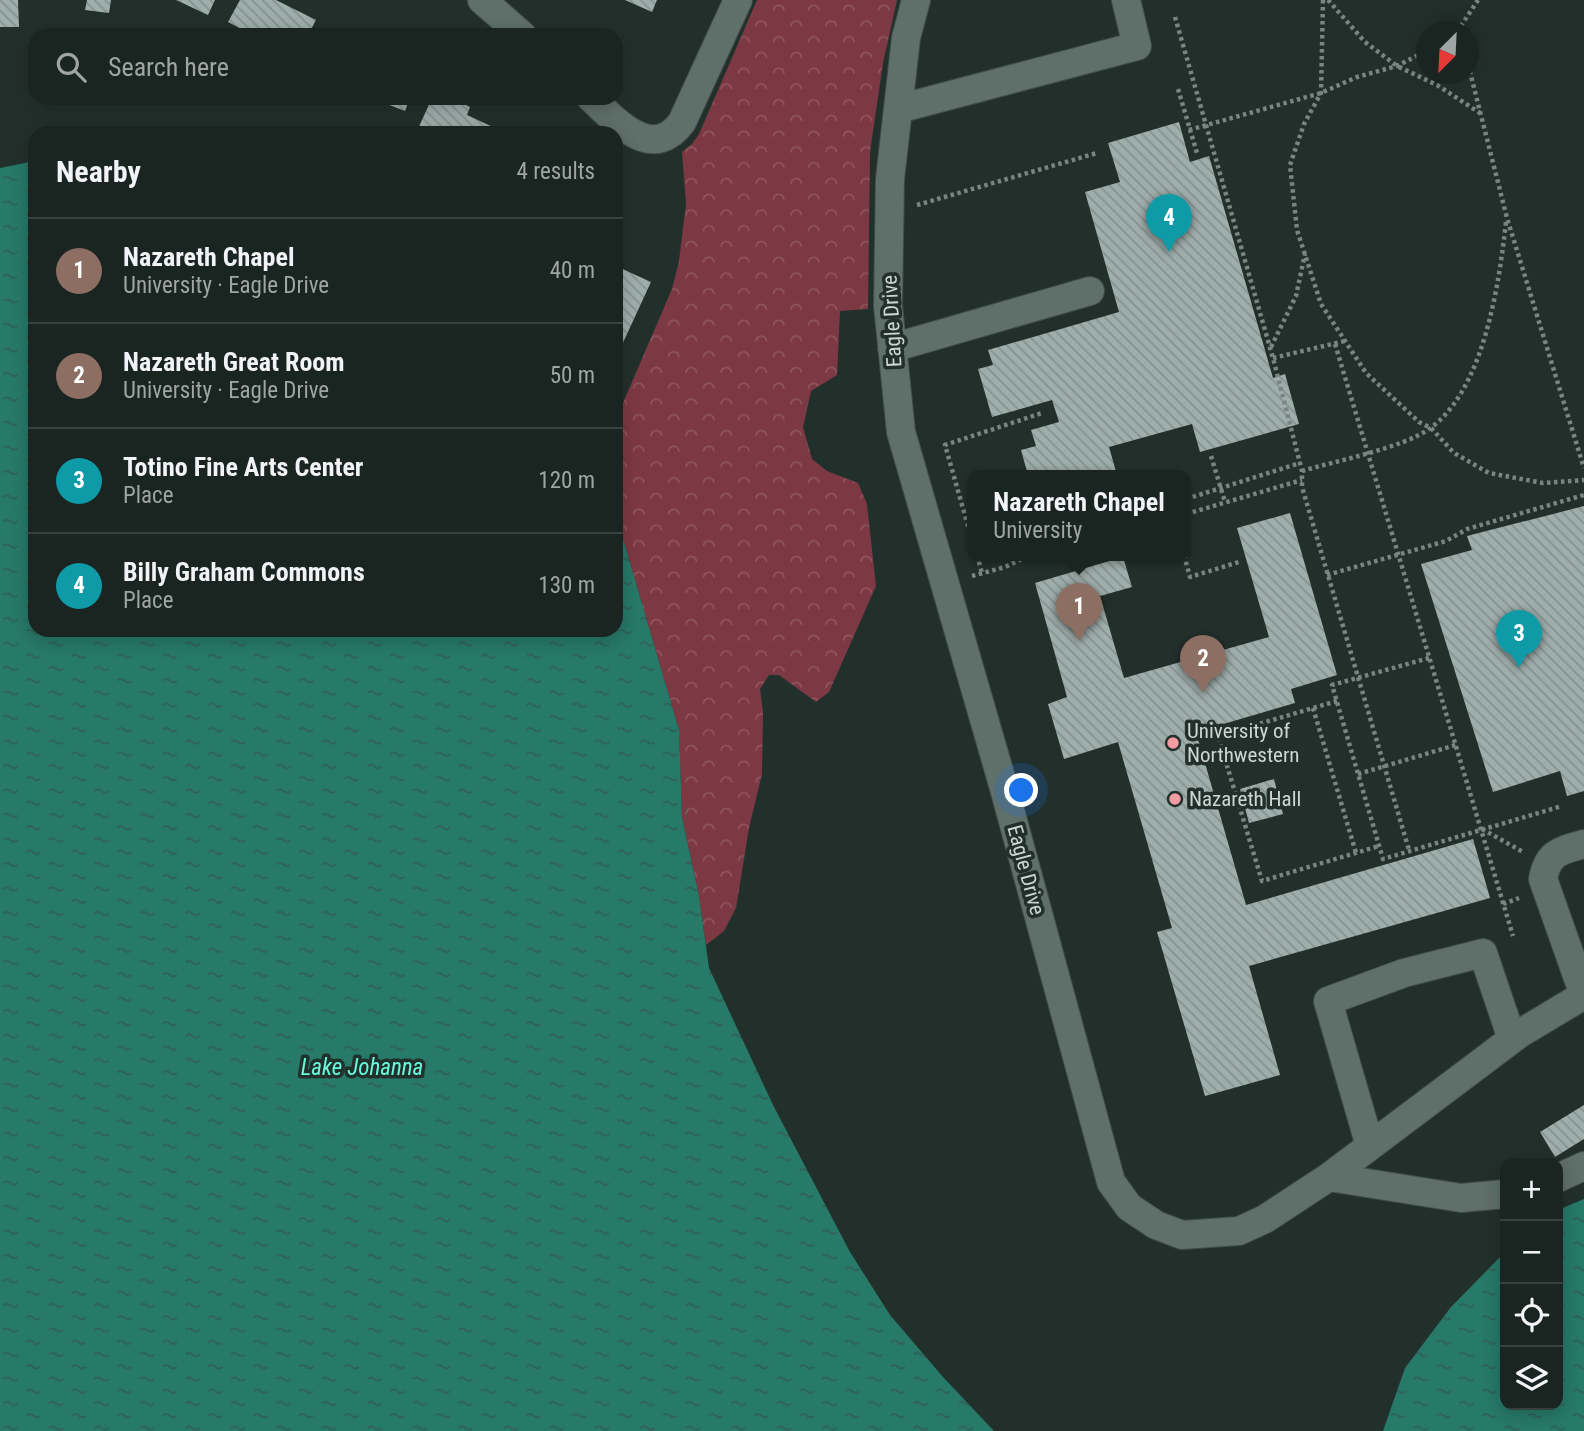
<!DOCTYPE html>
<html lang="en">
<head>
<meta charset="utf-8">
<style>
	body { margin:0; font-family:"Roboto Condensed",sans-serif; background:#232c2a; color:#f1f3f6 }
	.controls { position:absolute; right:21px; bottom:21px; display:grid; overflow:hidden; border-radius:14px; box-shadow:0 4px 18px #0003 }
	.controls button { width:63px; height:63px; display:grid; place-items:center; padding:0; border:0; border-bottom:2px solid #38413f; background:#1a2421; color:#f1f3f6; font:35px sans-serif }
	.compass { position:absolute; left:1416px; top:21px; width:63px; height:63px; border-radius:50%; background:#1a2421; box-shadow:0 4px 18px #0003; rotate:204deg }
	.you { position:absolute; left:1022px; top:791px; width:24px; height:24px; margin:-18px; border:5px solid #fff; border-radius:50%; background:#1a73e8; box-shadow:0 0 0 10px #1a73e833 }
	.badge { display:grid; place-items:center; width:46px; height:46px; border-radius:50%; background:#1a73e8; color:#fff; font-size:23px; font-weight:700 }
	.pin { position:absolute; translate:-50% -58px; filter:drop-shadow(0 2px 4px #0008) }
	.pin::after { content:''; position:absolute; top:37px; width:24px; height:21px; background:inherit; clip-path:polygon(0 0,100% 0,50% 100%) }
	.popup { position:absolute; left:967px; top:470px; width:224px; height:91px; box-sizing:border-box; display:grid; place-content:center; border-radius:14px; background:#1a2421; filter:drop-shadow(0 2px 5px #0005); font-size:23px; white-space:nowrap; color:#9fa4a5 }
	.popup b { font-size:26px; color:#f1f3f6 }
	.popup::after { content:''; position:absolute; left:50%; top:100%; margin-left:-14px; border:14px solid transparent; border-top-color:#1a2421 }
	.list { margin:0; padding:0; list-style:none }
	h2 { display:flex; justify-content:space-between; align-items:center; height:91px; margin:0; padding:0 28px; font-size:30px }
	h2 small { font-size:23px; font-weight:400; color:#9fa4a5 }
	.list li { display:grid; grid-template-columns:46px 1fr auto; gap:21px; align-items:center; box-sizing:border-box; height:105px; padding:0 28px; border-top:2px solid #38413f }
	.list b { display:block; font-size:26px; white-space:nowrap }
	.list p { margin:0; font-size:23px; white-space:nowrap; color:#9fa4a5 }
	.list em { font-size:23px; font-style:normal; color:#9fa4a5 }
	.icon { flex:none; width:38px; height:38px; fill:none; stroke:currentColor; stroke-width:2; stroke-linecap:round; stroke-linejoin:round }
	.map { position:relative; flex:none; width:1584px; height:1431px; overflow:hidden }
	.search { position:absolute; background:#1a2421; box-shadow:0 4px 18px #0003; left:28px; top:28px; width:595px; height:77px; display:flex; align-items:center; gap:18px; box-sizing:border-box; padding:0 24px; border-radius:21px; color:#9fa4a5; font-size:26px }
	.panel { position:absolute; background:#1a2421; box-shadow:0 4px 18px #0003; left:28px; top:126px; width:595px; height:511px; border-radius:21px }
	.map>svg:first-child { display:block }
</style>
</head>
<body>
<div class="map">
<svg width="1584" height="1431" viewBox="0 0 1584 1431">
	<defs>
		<pattern id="forest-crowns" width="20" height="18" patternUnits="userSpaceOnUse" patternTransform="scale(1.75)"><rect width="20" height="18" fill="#7d3943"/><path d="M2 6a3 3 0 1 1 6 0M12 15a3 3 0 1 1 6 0" fill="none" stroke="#8e555d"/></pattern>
		<pattern id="water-ripples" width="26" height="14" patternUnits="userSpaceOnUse" patternTransform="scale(1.75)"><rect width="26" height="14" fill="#277968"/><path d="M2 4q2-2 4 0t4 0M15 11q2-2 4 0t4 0" fill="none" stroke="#315f56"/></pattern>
		<pattern id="building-back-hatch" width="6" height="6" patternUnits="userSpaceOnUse" patternTransform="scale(1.75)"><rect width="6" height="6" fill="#9eaeaa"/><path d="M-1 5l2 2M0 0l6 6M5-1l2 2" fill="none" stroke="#869290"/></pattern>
	</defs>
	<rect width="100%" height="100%" fill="#22302c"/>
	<!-- forest -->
	<path fill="url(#forest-crowns)" d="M757,0H897L883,63L870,152L868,309L840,311L837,375L811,391L803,427L812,459L827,471L858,483L867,504L876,586L829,692L816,702L779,675H769L760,689L763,712L762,774L749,828L736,908L724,931L706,945L699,896L682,817L679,730L616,515V419L672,289L679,261L686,204L682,152L692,144L699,134Z"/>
	<!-- water -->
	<path fill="url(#water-ripples)" d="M35,161V630H616V515L679,730L682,817L699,896L709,968L773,1105L850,1252L890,1315L943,1377L994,1431H0V168Z
		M1584,1199V1431H1383L1405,1368L1451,1307L1505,1252V1405H1558V1210Z"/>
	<!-- building -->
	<path fill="url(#building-back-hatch)" d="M0,0H18L19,27H0Z
		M87,0H111L109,13L85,10Z
		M176,0H215L208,15Z
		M240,0H276L316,20L308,35H253L228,22Z
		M625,0H657L652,12Z
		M380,98H410L405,111L379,101Z
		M432,98H452L470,107L467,115L495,128L492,133H416Z
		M1179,122L1190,162L1209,156L1273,378L1285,374L1299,424L1200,452L1192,424L1109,447L1117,475H1028L1021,450L1036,446L1031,430L1059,422L1052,400L992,417L978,369L993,365L988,350L1119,312L1085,192L1120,182L1108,143Z
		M616,266L651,282L621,347L616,345Z
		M1584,506V791L1567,796L1560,771L1493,792L1421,564L1472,550L1467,536Z
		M1290,513L1337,675L1291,689L1295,703L1196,732L1246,905L1473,839L1490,898L1249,966L1280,1075L1205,1096L1157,932L1172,928L1118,742L1064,759L1048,704L1067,697L1035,583L1123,557L1132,587L1100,596L1124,678L1269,637L1237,528Z
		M1274,779L1283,814L1249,823L1240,789Z
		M1584,1105V1139L1555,1157L1540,1132Z"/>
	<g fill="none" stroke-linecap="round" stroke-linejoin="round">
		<defs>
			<path id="minor" d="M482,0L522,35
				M916,0L906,38L890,179L888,306L901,432L1004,788L1111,1182L1129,1207L1156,1225L1182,1235L1239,1231L1265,1219L1329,1177L1519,1034L1584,995L1543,879C1548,852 1560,851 1584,844
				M591,98C616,121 652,163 682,122L738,0
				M898,109L1137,46L1126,0
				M892,348L1090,291
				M1370,1146L1328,1001L1404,973L1483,953L1512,1039
				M1329,1177L1461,1198L1505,1194
				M1558,1178L1584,1166"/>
		</defs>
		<!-- minor casing -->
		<use href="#minor" stroke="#414d4a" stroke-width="30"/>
		<!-- path -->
		<path stroke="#798582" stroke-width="4.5" stroke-dasharray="3.5 3.5" stroke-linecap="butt" d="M1323,0L1321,93L1304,124L1290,165L1297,230L1321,304L1366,373L1419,422L1431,428L1454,453L1489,473L1543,483L1584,480
			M1328,0L1365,42L1397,66L1437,85L1480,113
			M1175,17L1273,358L1302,471V487L1409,850
			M1457,32L1478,0
			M1468,64L1507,218L1584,468
			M1178,89L1197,153
			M1189,130L1321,93L1357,77L1397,66L1426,51
			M917,205L1097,153
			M1335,344L1513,936
			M1271,347L1296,296L1305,254
			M1273,358L1345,341
			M1211,456L1225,502
			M1302,471C1336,461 1402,448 1429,429C1484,391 1499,284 1506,222
			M1186,499L1300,463
			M1186,514L1302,480
			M972,540L945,445L1042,413
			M977,555L982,573
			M1184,555L1190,577L1239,562
			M978,559L993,555
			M1327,575L1446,541L1467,529L1584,495
			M972,576L1005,567L1030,555
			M1429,658L1332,685L1383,859L1562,806
			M1337,701L1218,736L1262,881L1379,846
			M1313,708L1356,853
			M1358,774L1456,745
			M1482,829L1523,852
			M1503,904L1519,898"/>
		<!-- minor -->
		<use href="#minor" stroke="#5f6f6a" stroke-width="28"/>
	</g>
	<!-- markers -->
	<g fill="#f49aa4" stroke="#22302c" stroke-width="2.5">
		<circle cx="1173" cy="743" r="7"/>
		<circle cx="1175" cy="799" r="7"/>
	</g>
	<g text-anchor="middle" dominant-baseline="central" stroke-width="7" stroke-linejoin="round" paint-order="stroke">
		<!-- street labels -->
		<g font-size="21" fill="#cdd6d4" stroke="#22302c">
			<text transform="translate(892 321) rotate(-93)">Eagle Drive</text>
			<text transform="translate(1026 870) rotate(75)">Eagle Drive</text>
		</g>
		<!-- poi labels -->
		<g font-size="21" fill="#cdd6d4" stroke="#22302c" text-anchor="start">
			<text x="1187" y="731">University of<tspan x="1187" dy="24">Northwestern</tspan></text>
			<text x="1189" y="799">Nazareth Hall</text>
		</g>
		<!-- water labels -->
		<g font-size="23" font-style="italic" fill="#68fadc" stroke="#22302c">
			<text x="362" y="1067">Lake Johanna</text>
		</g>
	</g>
</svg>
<div class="controls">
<button>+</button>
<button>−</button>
<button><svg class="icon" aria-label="locate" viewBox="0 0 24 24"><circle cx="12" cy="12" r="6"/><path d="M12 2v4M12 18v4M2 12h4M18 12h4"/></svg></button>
<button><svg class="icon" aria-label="layers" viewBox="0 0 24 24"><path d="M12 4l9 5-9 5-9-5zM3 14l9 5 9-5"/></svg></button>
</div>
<svg class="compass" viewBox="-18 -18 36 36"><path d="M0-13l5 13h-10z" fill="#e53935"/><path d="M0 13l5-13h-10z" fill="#9fa4a5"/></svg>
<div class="you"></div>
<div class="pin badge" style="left:1079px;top:641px;background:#8d6e63">1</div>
<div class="popup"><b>Nazareth Chapel</b>University</div>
<div class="pin badge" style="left:1203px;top:693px;background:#8d6e63">2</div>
<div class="pin badge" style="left:1519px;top:668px;background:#0f9aa8">3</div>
<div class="pin badge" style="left:1169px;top:252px;background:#0f9aa8">4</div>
<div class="search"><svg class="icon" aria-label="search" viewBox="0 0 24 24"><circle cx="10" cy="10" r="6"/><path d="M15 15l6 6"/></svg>Search here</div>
<section class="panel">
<h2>Nearby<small>4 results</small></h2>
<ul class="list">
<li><span class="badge" style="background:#8d6e63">1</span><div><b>Nazareth Chapel</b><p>University · Eagle Drive</p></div><em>40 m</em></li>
<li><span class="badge" style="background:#8d6e63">2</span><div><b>Nazareth Great Room</b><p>University · Eagle Drive</p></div><em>50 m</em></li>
<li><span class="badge" style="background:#0f9aa8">3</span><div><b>Totino Fine Arts Center</b><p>Place</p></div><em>120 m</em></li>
<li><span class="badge" style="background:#0f9aa8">4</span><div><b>Billy Graham Commons</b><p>Place</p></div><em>130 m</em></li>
</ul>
</section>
</div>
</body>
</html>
